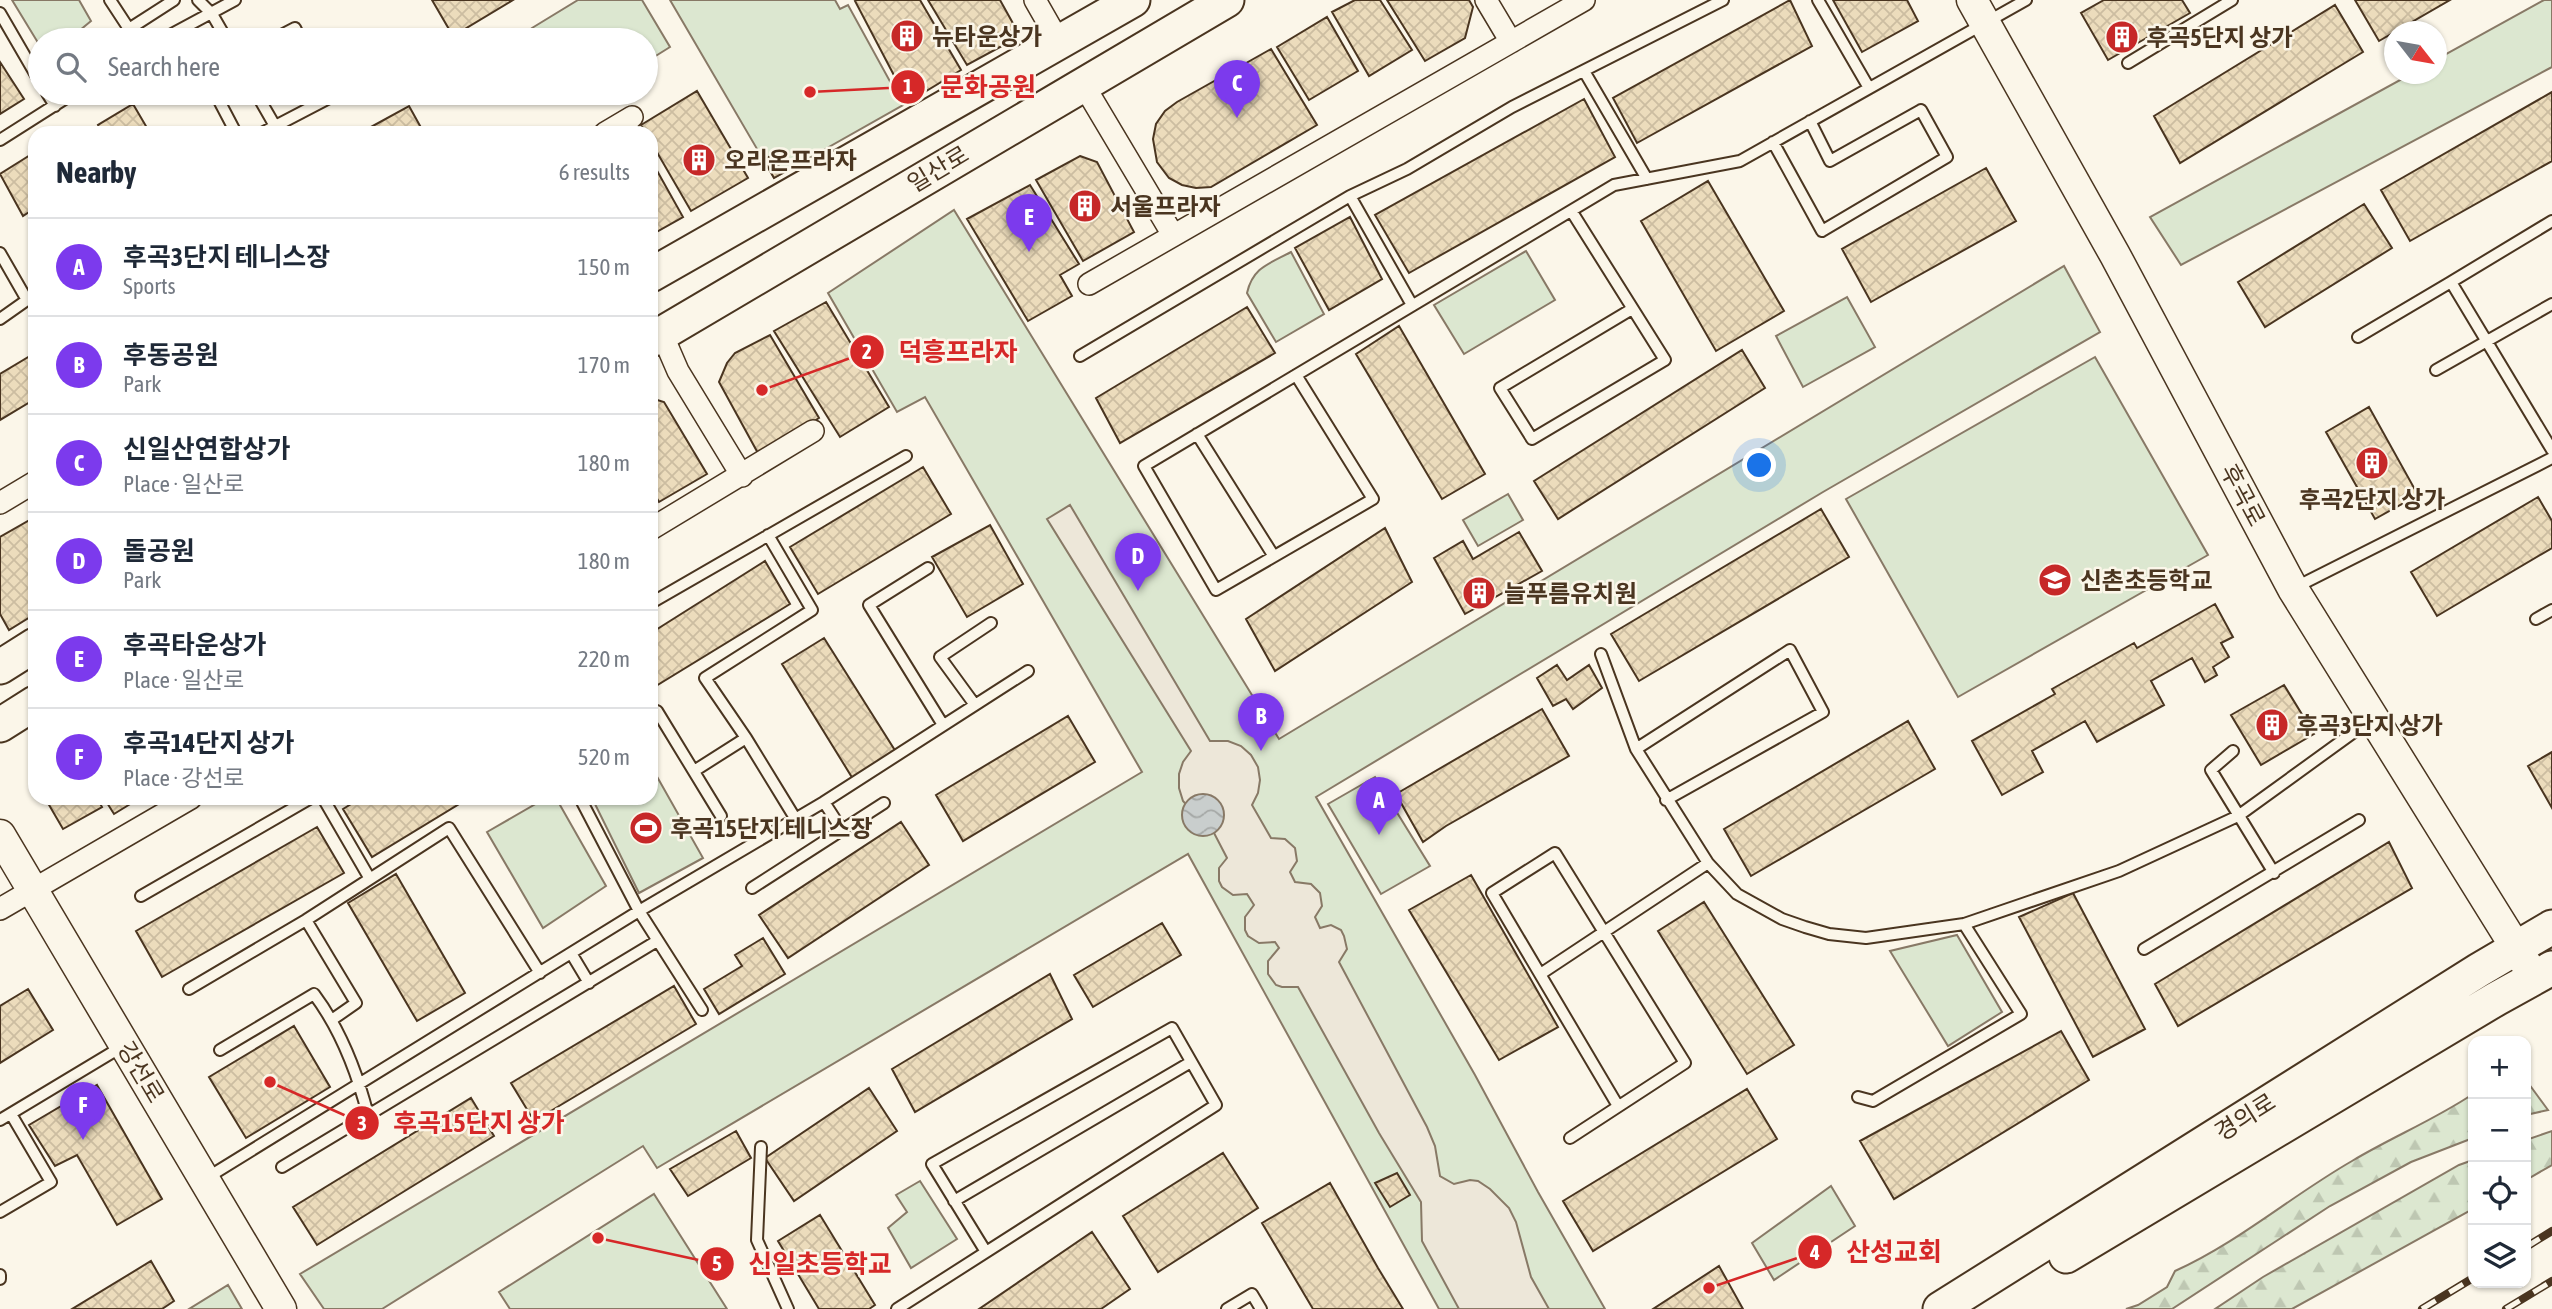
<!DOCTYPE html>
<html lang="en">
<head>
<meta charset="utf-8">
<style>
	body { margin:0; font-family:"Asap Condensed","Noto Sans KR",sans-serif; background:#f2f2f3; color:#1f2937 }
	.controls { position:absolute; right:21px; bottom:21px; display:grid; overflow:hidden; border-radius:14px; box-shadow:0 2px 5px #0004 }
	.controls button { width:63px; height:63px; display:grid; place-items:center; padding:0; border:0; border-bottom:2px solid #e0e1e3; background:#fff; color:#1f2937; font:35px sans-serif }
	.compass { position:absolute; left:2384px; top:21px; width:63px; height:63px; border-radius:50%; background:#fff; box-shadow:0 2px 5px #0004; rotate:121deg }
	.you { position:absolute; left:1760px; top:466px; width:24px; height:24px; margin:-18px; border:5px solid #fff; border-radius:50%; background:#1a73e8; box-shadow:0 0 0 10px #1a73e833 }
	.badge { display:grid; place-items:center; width:46px; height:46px; border-radius:50%; background:#7c3aed; color:#fff; font-size:23px; font-weight:700 }
	.pin { position:absolute; translate:-50% -58px; filter:drop-shadow(0 2px 4px #0008) }
	.pin::after { content:''; position:absolute; top:37px; width:24px; height:21px; background:inherit; clip-path:polygon(0 0,100% 0,50% 100%) }
	.list { margin:0; padding:0; list-style:none }
	h2 { display:flex; justify-content:space-between; align-items:center; height:91px; margin:0; padding:0 28px; font-size:30px }
	h2 small { font-size:23px; font-weight:400; color:#747a83 }
	.list li { display:grid; grid-template-columns:46px 1fr auto; gap:21px; align-items:center; box-sizing:border-box; height:98px; padding:0 28px; border-top:2px solid #e0e1e3 }
	.list b { display:block; font-size:26px; white-space:nowrap }
	.list p { margin:0; font-size:23px; white-space:nowrap; color:#747a83 }
	.list em { font-size:23px; font-style:normal; color:#747a83 }
	.icon { flex:none; width:38px; height:38px; fill:none; stroke:currentColor; stroke-width:2; stroke-linecap:round; stroke-linejoin:round }
	.map { position:relative; flex:none; width:2552px; height:1309px; overflow:hidden }
	.search { position:absolute; background:#fff; box-shadow:0 2px 5px #0004; left:28px; top:28px; width:630px; height:77px; display:flex; align-items:center; gap:18px; box-sizing:border-box; padding:0 24px; border-radius:38px; color:#747a83; font-size:26px }
	.panel { position:absolute; background:#fff; box-shadow:0 2px 5px #0004; left:28px; top:126px; width:630px; height:679px; border-radius:21px }
	.map>svg:first-child { display:block }
</style>
</head>
<body>
<div class="map">
<svg width="2552" height="1309" viewBox="0 0 2552 1309">
	<defs>
		<pattern id="forest-firs" width="22" height="20" patternUnits="userSpaceOnUse" patternTransform="scale(1.75)"><rect width="22" height="20" fill="#dce7d0"/><path d="M5 1l3.5 6h-7zM16 11l3.5 6h-7z" fill="#bec7b2"/></pattern>
		<pattern id="water-waves" width="16" height="10" patternUnits="userSpaceOnUse" patternTransform="scale(1.75)"><rect width="16" height="10" fill="#c9cecd"/><path d="M0 5q4-4 8 0t8 0" fill="none" stroke="#a5a8a6"/></pattern>
		<pattern id="building-cross-hatch" width="8" height="8" patternUnits="userSpaceOnUse" patternTransform="scale(1.75)"><rect width="8" height="8" fill="#ecdcbc"/><path d="M0 0l8 8M0 8l8-8" fill="none" stroke="#ccbda1"/></pattern>
	</defs>
	<rect width="100%" height="100%" fill="#fbf6e9"/>
	<!-- forest -->
	<path fill="url(#forest-firs)" stroke="#887966" stroke-width="2" d="M2526,1080L2548,1110L2526,1115Z
		M2473,1094V1138L2411,1162L2330,1206L2172,1309H2126L2138,1305L2167,1287L2175,1271C2239,1242 2291,1196 2352,1161C2392,1137 2434,1120 2473,1094Z
		M2552,1131V1165L2526,1180V1140Z
		M2473,1160V1209L2292,1309H2215L2263,1277L2459,1165Z"/>
	<!-- green -->
	<path fill="#dce7d0" stroke="#887966" stroke-width="2" d="M12,0H79L91,21L68,40H40V46Z
		M578,0H642L670,47L646,62V40H539L532,28Z
		M670,0H835L840,9L848,5L903,105L774,178Z
		M2544,0H2552V67L2181,265L2150,217L2411,74H2436L2437,59Z
		M954,210L1279,739L2064,266L2100,332L1823,492L1316,797L1475,1075L1538,1192L1605,1309H1439L1188,854L657,1168L643,1146L382,1309H324L300,1274L1142,772L925,397L897,412L828,293Z
		M1526,251L1555,300L1464,354L1434,305Z
		M1291,252L1324,314L1276,342L1247,293C1253,267 1269,264 1291,252Z
		M1847,297L1875,347L1803,387L1776,336Z
		M2095,357L2208,555L1958,697L1846,499Z
		M1508,494L1523,520L1478,546L1463,520Z
		M651,766L703,858L639,893L592,798H651Z
		M1375,777L1430,866L1381,894L1328,804Z
		M546,798H556L606,886L543,928L487,832Z
		M1957,935L2002,1012L1948,1046L1890,951Z
		M920,1181L957,1239L911,1268L888,1228L907,1212L896,1195Z
		M1831,1186L1855,1226L1774,1280L1752,1243Z
		M654,1194L727,1309H510L499,1292Z
		M228,1285L242,1309H189Z"/>
	<!-- parking -->
	<path fill="#ede7d9" stroke="#887966" stroke-width="2" d="M1070,505L1210,741H1228L1241,746L1251,755L1258,767L1260,780L1258,793L1252,805L1271,838L1285,839L1295,848L1297,861L1290,872L1295,882L1311,884L1320,893L1322,906L1315,917L1320,928L1331,925L1341,930L1344,936L1347,949L1339,962L1427,1127L1435,1146L1440,1176L1454,1184L1470,1180L1478,1181L1490,1189L1509,1208L1516,1222L1531,1277L1549,1309H1459L1422,1241L1421,1202L1379,1133L1298,987H1282L1276,985L1268,974V961L1279,948L1275,942L1259,943L1248,936L1245,930V917L1254,905L1247,894L1233,895L1222,887L1219,881V868L1227,858L1214,833L1216,831L1192,811L1183,801L1179,788V774L1183,762L1191,751L1047,519Z"/>
	<!-- water -->
	<path fill="url(#water-waves)" stroke="#887966" stroke-width="2" d="M1182 815a21 21 0 1 1 42 0a21 21 0 1 1-42 0Z"/>
	<!-- building -->
	<path fill="url(#building-cross-hatch)" stroke="#4a3520" stroke-width="2" d="M432,0H513L453,36Z
		M857,0H920L961,70L908,102L855,1Z
		M928,0H1000L1015,27L1013,40L967,65Z
		M1355,0H1380L1412,50L1369,76L1332,12Z
		M1387,0H1469L1473,7L1465,38L1425,61Z
		M1790,0L1812,46L1637,143L1613,98Z
		M1833,0H1907L1918,21L1862,52Z
		M2104,0H2182L2190,13L2108,60L2081,13Z
		M2355,0H2450L2379,41Z
		M2335,5L2363,52L2180,163L2154,116Z
		M1327,17L1358,71L1309,100L1277,47Z
		M1271,49L1317,125L1211,187L1196,188L1182,185L1169,178L1157,162L1153,139L1156,124L1165,111L1177,102Z
		M0,62L24,99L0,114Z
		M697,91L748,178L691,211L651,142V133H646L641,125Z
		M2552,92V161L2410,241L2381,190Z
		M1584,99L1615,157L1409,273L1375,215Z
		M133,104L150,133H102L98,125Z
		M409,106L424,133H360Z
		M35,152V208L23,216L0,174Z
		M772,155L783,173L774,178L764,160Z
		M1080,156L1097,162L1134,232L1083,261L1036,180Z
		M651,160L683,217L651,235Z
		M1986,168L2016,221L1871,302L1842,249Z
		M1708,181L1784,311L1716,351L1641,221Z
		M1030,185L1079,264L1060,275L1072,296L1028,321L967,219Z
		M2364,204L2392,248L2265,327L2238,282Z
		M1350,217L1382,279L1329,310L1295,248Z
		M826,302L889,407L840,437L774,331Z
		M1247,307L1275,353L1120,443L1096,398Z
		M1399,326L1485,474L1442,499L1356,354Z
		M770,335L819,418L759,455L719,382L727,363L735,353Z
		M1742,350L1765,388L1558,519L1534,481Z
		M35,353V399L0,420V374Z
		M654,399L664,402L707,474L659,502L651,488V401Z
		M2369,407L2418,495L2375,519L2326,432Z
		M923,467L951,514L818,594L790,547Z
		M2538,497L2552,521V548L2437,616L2411,572Z
		M1821,509L1849,557L1639,681L1611,634Z
		M35,517V614L9,630L0,614V537Z
		M990,525L1023,584L967,617L932,557Z
		M1385,528L1412,582L1275,671L1246,619Z
		M1519,532L1542,571L1465,614L1434,558L1463,541L1473,559Z
		M765,561L790,604L651,689V633Z
		M2215,604L2233,637L2221,643L2229,657L2213,667L2217,675L2205,682L2192,658L2151,681L2164,705L2097,742L2085,721L2032,751L2043,772L2002,795L1972,741L2055,694L2052,689L2134,643L2137,648Z
		M824,638L896,752L853,779L782,664Z
		M1557,665L1567,680L1589,665L1602,688L1573,709L1566,699L1553,706L1537,678Z
		M2284,685L2314,734L2261,765L2231,715Z
		M1542,709L1569,756L1446,826L1423,842L1396,794Z
		M1068,716L1095,762L963,841L936,795Z
		M1908,721L1935,769L1751,876L1724,829Z
		M2552,752V808L2528,766Z
		M45,798H97L102,807L63,829Z
		M104,798H140L114,814Z
		M361,798H469L372,857L343,809Z
		M901,822L929,865L788,958L759,915Z
		M317,827L344,873L162,977L136,931Z
		M2389,842L2412,888L2178,1026L2155,984Z
		M396,874L465,993L417,1021L348,903Z
		M1471,875L1558,1027L1499,1060L1409,910Z
		M2073,893L2145,1029L2093,1057L2019,917Z
		M1704,902L1794,1045L1747,1074L1658,931Z
		M1162,923L1181,955L1093,1007L1074,975Z
		M763,938L785,974L719,1014L704,989L742,966L735,955Z
		M1050,974L1072,1019L915,1112L892,1069Z
		M674,986L696,1024L534,1121L511,1083Z
		M28,989L53,1030L0,1063V1006Z
		M294,1026L330,1087L246,1138L209,1077Z
		M2061,1031L2089,1080L1894,1199L1860,1141Z
		M97,1085L162,1199L117,1225L77,1155L55,1166L29,1125Z
		M869,1088L897,1131L794,1201L765,1158Z
		M1747,1089L1777,1139L1593,1251L1563,1201Z
		M471,1098L494,1136L317,1245L293,1207Z
		M736,1131L751,1158L688,1196L670,1169Z
		M1223,1153L1258,1208L1158,1272L1123,1216Z
		M1397,1173L1410,1195L1390,1207L1375,1183Z
		M1330,1183L1378,1268L1403,1309H1313L1262,1223Z
		M820,1215L875,1305L869,1309H819L778,1241Z
		M1092,1232L1130,1289L1101,1309H979Z
		M151,1261L174,1301L162,1309H72Z
		M1719,1266L1743,1309H1653Z"/>
	<g fill="none" stroke-linecap="round" stroke-linejoin="round">
		<defs>
			<path id="lane" d="M110,0L129,29L174,0
				M198,0L212,14L227,40
				M1818,0L1869,88
				M0,13L40,82
				M161,40L235,0
				M272,40L295,28L301,40
				M2128,63L2232,0
				M1584,71L1647,179
				M47,93L55,106
				M215,93L236,133
				M256,93L275,126
				M262,133L331,97L329,93
				M0,140L74,93
				M1773,142L1822,231L1947,157L1921,110L1830,161L1810,121
				M1350,196L1412,305
				M1572,212L1665,360L1532,439L1500,388L1632,309
				M0,253L27,300L0,319
				M2451,282L2552,221
				M2358,337L2451,282L2552,450
				M1080,356L1350,196L1407,169L1512,107L1723,0
				M2436,370L2552,304
				M1296,375L1373,499L1216,590L1144,466L1614,185L1740,161L2026,0
				M1197,434L1273,555
				M768,535L812,610L705,678L746,738L795,818
				M928,568L869,605L943,725
				M2296,587L2552,458
				M651,603L906,456
				M2536,619L2552,610
				M1601,654L1636,749L1708,863L1737,894L1782,919L1805,927L1829,934L1866,938L1964,924L2119,871L2238,816L2372,719
				M975,705L940,657L991,623
				M657,711L721,816
				M1636,749L1790,650L1823,712L1666,800
				M2233,751L2211,770L2274,873
				M694,771L746,738
				M323,798L370,879
				M580,798L639,911L702,1010
				M824,802L842,830
				M752,888L884,803
				M141,896L311,798
				M306,920L356,1003L333,1019
				M2144,949L2359,820
				M571,953L589,983
				M1542,973L1708,863
				M189,989L306,920L449,828L540,973
				M220,1050L314,994C341,1030 357,1072 368,1115
				M1858,1097L1873,1101L2021,1014L1964,924
				M0,1120L123,1046
				M1570,1138L1685,1063L1555,853L1492,893L1618,1106
				M761,1147L757,1240L788,1309
				M282,1167L657,941
				M205,1179L639,911L824,802L1028,671
				M954,1201L1191,1062
				M0,1212L51,1182L11,1114
				M0,1275V1279
				M897,1309L1216,1105L1172,1028L932,1164L986,1252
				M1227,1309L1252,1294L1261,1309"/>
			<path id="street" d="M1035,0L1059,42
				M1486,0L1511,42
				M1083,84L1173,235
				M605,133L632,117
				M1089,284L1584,0
				M662,334L678,371L742,476
				M0,503L35,482
				M651,529L813,431
				M0,909L191,798"/>
			<path id="secondary" d="M1972,0L2115,255L2293,589L2528,967
				M0,835L281,1309"/>
			<path id="primary" d="M651,275L1133,0
				M651,340L1227,0
				M0,667L35,645
				M0,725L35,703
				M2066,1256L2496,999L2552,968
				M1940,1309L2479,970L2552,927"/>
		</defs>
		<!-- lane casing -->
		<use href="#lane" stroke="#4a3520" stroke-width="14"/>
		<!-- street casing -->
		<use href="#street" stroke="#4a3520" stroke-width="24"/>
		<!-- secondary casing -->
		<use href="#secondary" stroke="#4a3520" stroke-width="33"/>
		<!-- primary casing -->
		<use href="#primary" stroke="#4a3520" stroke-width="37"/>
		<!-- lane -->
		<use href="#lane" stroke="#fbf6e9" stroke-width="10"/>
		<!-- street -->
		<use href="#street" stroke="#fbf6e9" stroke-width="21"/>
		<!-- secondary -->
		<use href="#secondary" stroke="#fbf6e9" stroke-width="30"/>
		<!-- primary -->
		<use href="#primary" stroke="#fbf6e9" stroke-width="33"/>
		<defs>
			<path id="rail" d="M2526,1247L2552,1231
				M2422,1309L2473,1278
				M2506,1309L2552,1281"/>
		</defs>
		<!-- rail casing -->
		<use href="#rail" stroke="#4a3520" stroke-width="8"/>
		<!-- rail -->
		<use href="#rail" stroke="#fbf6e9" stroke-width="5" stroke-dasharray="16" stroke-linecap="butt"/>
	</g>
	<!-- icons -->
	<defs>
		<symbol id="building-disc" viewBox="-11 -11 22 22"><circle r="9.5" fill="#c62828" stroke="#fbf6e9"/><path d="M-4-6H4V6H1V3H-1V6H-4ZM-2.5-4.3h1.7v1.8h-1.7ZM.8-4.3h1.7v1.8H.8ZM-2.5-1h1.7V.8h-1.7ZM.8-1h1.7V.8H.8Z" fill="#fff"/></symbol>
		<symbol id="school-disc" viewBox="-11 -11 22 22"><circle r="9.5" fill="#c62828" stroke="#fbf6e9"/><path d="M0-5L7-2L0 1L-7-2ZM-4 1L0 2.5L4 1V4Q0 6-4 4Z" fill="#fff"/></symbol>
		<symbol id="stadium-disc" viewBox="-11 -11 22 22"><circle r="9.5" fill="#c62828" stroke="#fbf6e9"/><path d="M0-5a6.5 5 0 1 0 0 10a6.5 5 0 1 0 0-10ZM-3.5-1.8h7v3.6h-7Z" fill="#fff"/></symbol>
	</defs>
	<g fill-rule="evenodd">
		<use href="#building-disc" x="888" y="17" width="38" height="38"/>
		<use href="#building-disc" x="2103" y="18" width="38" height="38"/>
		<use href="#building-disc" x="680" y="141" width="38" height="38"/>
		<use href="#building-disc" x="1066" y="187" width="38" height="38"/>
		<use href="#building-disc" x="2353" y="444" width="38" height="38"/>
		<use href="#school-disc" x="2036" y="561" width="38" height="38"/>
		<use href="#building-disc" x="1460" y="574" width="38" height="38"/>
		<use href="#building-disc" x="2253" y="706" width="38" height="38"/>
		<use href="#stadium-disc" x="627" y="809" width="38" height="38"/>
	</g>
	<g text-anchor="middle" dominant-baseline="central" stroke-width="5" stroke-linejoin="round" paint-order="stroke">
		<!-- poi labels -->
		<g font-size="24" font-weight="bold" fill="#4a3520" stroke="#fbf6e9" text-anchor="start">
			<text x="932" y="36">뉴타운상가</text>
			<text x="2146" y="37">후곡5단지 상가</text>
			<text x="724" y="160">오리온프라자</text>
			<text x="1110" y="206">서울프라자</text>
			<text x="2372" y="499" text-anchor="middle">후곡2단지 상가</text>
			<text x="2080" y="580">신촌초등학교</text>
			<text x="1504" y="593">늘푸름유치원</text>
			<text x="2296" y="725">후곡3단지 상가</text>
			<text x="670" y="828">후곡15단지 테니스장</text>
		</g>
		<!-- street labels -->
		<g font-size="24" fill="#4a3520" stroke="#fbf6e9">
			<text transform="translate(938 169) rotate(-31)">일산로</text>
			<text transform="translate(2243 495) rotate(62)">후곡로</text>
			<text transform="translate(141 1072) rotate(59)">강선로</text>
			<text transform="translate(2245 1117) rotate(-32)">경의로</text>
		</g>
	</g>
	<!-- callouts -->
	<path fill="none" stroke="#d62828" stroke-width="2.5" d="M810 92L908 87M762 390L867 352M270 1082L362 1123M1709 1288L1815 1252M598 1238L717 1264"/>
	<g fill="#d62828" stroke="#fbf6e9" stroke-width="2.5">
		<circle cx="810" cy="92" r="7"/>
		<circle cx="762" cy="390" r="7"/>
		<circle cx="270" cy="1082" r="7"/>
		<circle cx="1709" cy="1288" r="7"/>
		<circle cx="598" cy="1238" r="7"/>
		<circle cx="908" cy="87" r="18"/>
		<circle cx="867" cy="352" r="18"/>
		<circle cx="362" cy="1123" r="18"/>
		<circle cx="1815" cy="1252" r="18"/>
		<circle cx="717" cy="1264" r="18"/>
	</g>
	<g font-size="21" text-anchor="middle" font-weight="bold" fill="#fff">
		<text x="908" y="94">1</text>
		<text x="867" y="359">2</text>
		<text x="362" y="1131">3</text>
		<text x="1815" y="1260">4</text>
		<text x="717" y="1271">5</text>
	</g>
	<g font-size="26" text-anchor="middle" font-weight="bold" fill="#d62828" stroke="#fbf6e9" stroke-width="5" stroke-linejoin="round" paint-order="stroke">
		<text x="988" y="96">문화공원</text>
		<text x="958" y="361">덕흥프라자</text>
		<text x="479" y="1132">후곡15단지 상가</text>
		<text x="1894" y="1261">산성교회</text>
		<text x="820" y="1273">신일초등학교</text>
	</g>
</svg>
<div class="controls">
<button>+</button>
<button>−</button>
<button><svg class="icon" aria-label="locate" viewBox="0 0 24 24"><circle cx="12" cy="12" r="6"/><path d="M12 2v4M12 18v4M2 12h4M18 12h4"/></svg></button>
<button><svg class="icon" aria-label="layers" viewBox="0 0 24 24"><path d="M12 4l9 5-9 5-9-5zM3 14l9 5 9-5"/></svg></button>
</div>
<svg class="compass" viewBox="-18 -18 36 36"><path d="M0-13l5 13h-10z" fill="#e53935"/><path d="M0 13l5-13h-10z" fill="#747a83"/></svg>
<div class="you"></div>
<div class="pin badge" style="left:1379px;top:835px">A</div>
<div class="pin badge" style="left:1261px;top:751px">B</div>
<div class="pin badge" style="left:1237px;top:118px">C</div>
<div class="pin badge" style="left:1138px;top:591px">D</div>
<div class="pin badge" style="left:1029px;top:252px">E</div>
<div class="pin badge" style="left:83px;top:1140px">F</div>
<div class="search"><svg class="icon" aria-label="search" viewBox="0 0 24 24"><circle cx="10" cy="10" r="6"/><path d="M15 15l6 6"/></svg>Search here</div>
<section class="panel">
<h2>Nearby<small>6 results</small></h2>
<ul class="list">
<li><span class="badge">A</span><div><b>후곡3단지 테니스장</b><p>Sports</p></div><em>150 m</em></li>
<li><span class="badge">B</span><div><b>후동공원</b><p>Park</p></div><em>170 m</em></li>
<li><span class="badge">C</span><div><b>신일산연합상가</b><p>Place · 일산로</p></div><em>180 m</em></li>
<li><span class="badge">D</span><div><b>돌공원</b><p>Park</p></div><em>180 m</em></li>
<li><span class="badge">E</span><div><b>후곡타운상가</b><p>Place · 일산로</p></div><em>220 m</em></li>
<li><span class="badge">F</span><div><b>후곡14단지 상가</b><p>Place · 강선로</p></div><em>520 m</em></li>
</ul>
</section>
</div>
</body>
</html>
